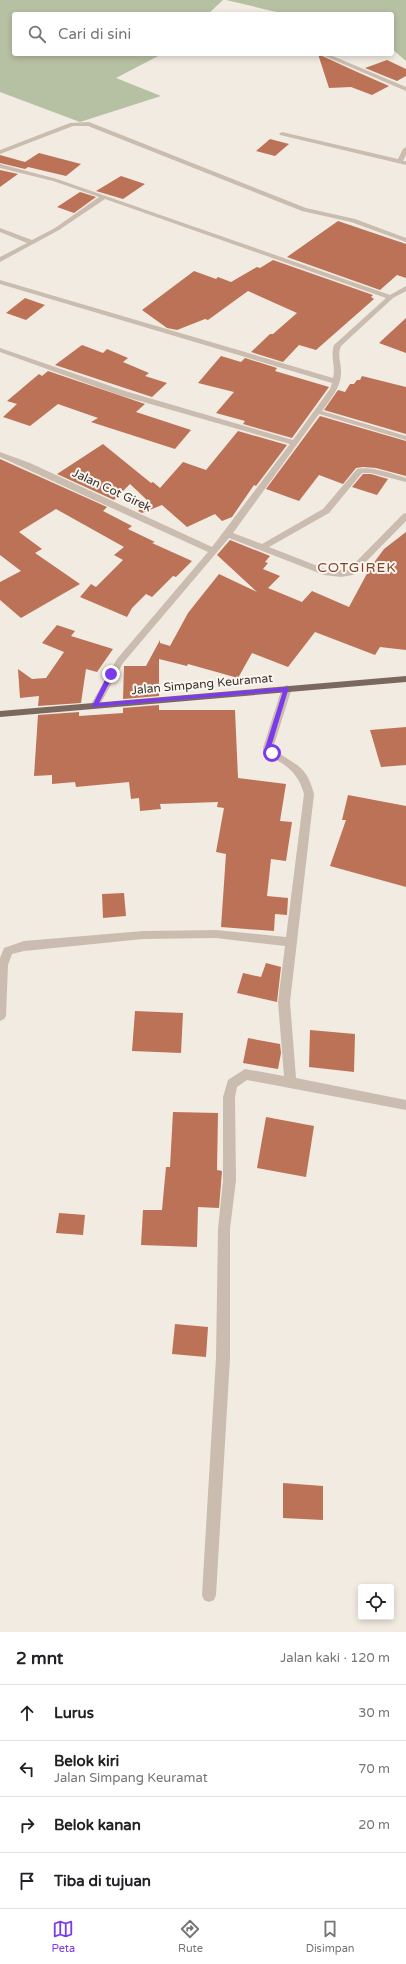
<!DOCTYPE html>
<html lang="id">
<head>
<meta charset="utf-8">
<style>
	body { margin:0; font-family:"Varela Round",sans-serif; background:#f2f2f2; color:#202124 }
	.controls { position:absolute; right:12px; bottom:12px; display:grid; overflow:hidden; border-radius:4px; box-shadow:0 2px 6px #0003 }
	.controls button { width:36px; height:36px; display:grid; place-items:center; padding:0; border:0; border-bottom:1px solid #e0e0e0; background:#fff; color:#202124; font:20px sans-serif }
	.stop { position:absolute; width:12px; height:12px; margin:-9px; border:3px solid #7c3aed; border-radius:50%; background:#fff }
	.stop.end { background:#7c3aed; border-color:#fff; box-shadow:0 1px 4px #0008 }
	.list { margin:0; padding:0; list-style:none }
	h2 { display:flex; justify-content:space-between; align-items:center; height:52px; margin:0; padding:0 16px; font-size:17px }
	h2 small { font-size:13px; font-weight:400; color:#757577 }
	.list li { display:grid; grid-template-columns:26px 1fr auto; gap:12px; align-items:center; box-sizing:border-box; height:56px; padding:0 16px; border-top:1px solid #e0e0e0 }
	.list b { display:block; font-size:15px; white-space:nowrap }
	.list p { margin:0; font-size:13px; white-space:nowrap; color:#757577 }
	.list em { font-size:13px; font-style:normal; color:#757577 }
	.icon { flex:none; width:22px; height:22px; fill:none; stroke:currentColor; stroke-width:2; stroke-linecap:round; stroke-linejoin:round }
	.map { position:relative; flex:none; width:406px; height:1632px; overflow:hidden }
	.search { position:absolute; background:#fff; box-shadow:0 2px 6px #0003; left:12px; right:12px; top:12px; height:44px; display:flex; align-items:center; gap:10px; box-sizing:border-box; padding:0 14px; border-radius:4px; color:#757577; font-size:15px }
	.sheet { height:276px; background:#fff }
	nav { display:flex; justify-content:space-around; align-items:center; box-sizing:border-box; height:56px; border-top:1px solid #e0e0e0; background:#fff; font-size:11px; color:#757577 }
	nav a { display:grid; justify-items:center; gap:2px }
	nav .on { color:#7c3aed }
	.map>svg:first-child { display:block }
</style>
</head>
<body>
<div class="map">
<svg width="406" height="1632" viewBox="0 0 406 1632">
	<rect width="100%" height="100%" fill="#f2ebe2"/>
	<!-- green -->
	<path fill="#b6c0a3" d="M0,0H223L208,14H14V54H162L116,78L161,96L80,122L0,92Z
		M226,0H406V61L392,49V14H285Z"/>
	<!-- building -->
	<path fill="#bc7256" d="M318,54L355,71L389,86L372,95L351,87L329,88Z
		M387,60L406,69V76L397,81L365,68Z
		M270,139L289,144L275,156L256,151Z
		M39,153L81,164L66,176L28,167L25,169L0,163V155L25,162Z
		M0,170L18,174L0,187Z
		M121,176L145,184L123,199L96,191Z
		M80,192L96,197L74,213L57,207Z
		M338,221L406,244V278L397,275L380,290L287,257Z
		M273,260L373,295L371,297L374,299L316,350L299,345L283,362L251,352L270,334H273L297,313L248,291L208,320L205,319L177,330L167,328L142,310L194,271L216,279L218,277L231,282L257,267L260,268Z
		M25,298L45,305L26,320L6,313Z
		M406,318V353L379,343Z
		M82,345L103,353L107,349L128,358L123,362L149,373L145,376L167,383L152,397L55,365Z
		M221,356L241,362L245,358L277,368L275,371L329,387L292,438L243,424L245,421L216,413L234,392L198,383Z
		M48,371L145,404L136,412L191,430L175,449L91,422L98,418L58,404L30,426L3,417L17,404L7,401L39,374L42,376Z
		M362,376L406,387V434L324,410L338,390L345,392L350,384H354L357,380H360Z
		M320,416L406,441V476L376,468L363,467L356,468L343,484L319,475L299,501L266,489Z
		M238,431L287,445L256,486L254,485L232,517L222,521L215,514L187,527L162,505L142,513L138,511L148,501L130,484L114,500L57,474L103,444L151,483L153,482L160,488L183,462L206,470Z
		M0,459L107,507L103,511L132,526L128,529L155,542L152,543L192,561L176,577L173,576L152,597L146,594L132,608L127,617L80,597L91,584L96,587L123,560L114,555L124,547L56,509L19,532L42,549L35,553L80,584L21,618L0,600V582L21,571L0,555Z
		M363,474H371L388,479L377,495L352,487Z
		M406,532V650L380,647L375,655L315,632L288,667L252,653L238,678L188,664L187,666L159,659V696L123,699L124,666H146L160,640V643L170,646L188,613L219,574L257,592L217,555L230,540L270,556L265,562L268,563L263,569L280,576L268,588L302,602L312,591L349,607L370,568L384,549Z
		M57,625L75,631L71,636L113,649L97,672L86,669L81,703L38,706L39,696L20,698L18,669L32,679L46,678L64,652L42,643Z
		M159,705V710H235L238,778L286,784L280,821L292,822L286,861L271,859L267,896L288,898L287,915L275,914L274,931L221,927L226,854L216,852L224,808L217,807L218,802L160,804L161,809L140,811L139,798L131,799L129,782L76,787L75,782L52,784V775L34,776L38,715L79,712V716L123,713V708Z
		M406,727V765L381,767L370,730Z
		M348,795L406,806V887L330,866L346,820H342Z
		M124,893L126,916L103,918L102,894Z
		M266,963L281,967L277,1002L237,993L243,973L261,977Z
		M135,1011L183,1013L181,1053L132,1051Z
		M310,1030L355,1034L354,1072L309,1067Z
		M248,1038L280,1044L281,1053L278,1069L243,1063Z
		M173,1112L218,1113L217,1170L222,1171L219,1208L198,1207L197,1247L141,1245L143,1210H162L166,1167H170Z
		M266,1117L314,1126L306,1177L257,1168Z
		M59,1213L85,1215L83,1235L56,1233Z
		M175,1324L208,1327L206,1357L172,1354Z
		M283,1483L323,1486V1520L283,1518Z"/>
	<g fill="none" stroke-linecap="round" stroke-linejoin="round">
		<!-- minor -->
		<path fill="#cabcaf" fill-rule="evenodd" d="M320,54H328L406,87V91Z
			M89,122L306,208L355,219L406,238V242L351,222L302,211L88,126H73L0,154V150L70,123Z
			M282,132L398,159L403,149L406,147V155L403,161H406V165L280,135L279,134Z
			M0,164L57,179L390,295L406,286V291L393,298L341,346C337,355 341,362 341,371C342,386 331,398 322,411L406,436V440L319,414L233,533L262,544L323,509L357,469C373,466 391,474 406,478V482L371,473H362L329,513L269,547L328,570H348L403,514L406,513V521L353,575L341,577L324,575L229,538L123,663L98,708L95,709L90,706L117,659L208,552L0,457V452L30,463L212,547L290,444L119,395L0,352V348L125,391L293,440L330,389L332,383L0,284V280L333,378C336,367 330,356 334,345L386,298L105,199L59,230L0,262V257L27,243L0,232V228L32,240L55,228L99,197L53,181L0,168Z
			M287,685L292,688L273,748C293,766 306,762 314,794L290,1002L296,1078L406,1100V1110L247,1080L237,1087L235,1097L236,1180L230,1229V1358L216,1595L214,1600L209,1602L204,1600L202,1595L216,1358L218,1229L223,1180V1097L228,1080L245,1069L284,1076L278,1002L285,946L216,938L143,939L24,951L12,954L8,965L6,1016L4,1019L0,1021V958L4,948L24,941L143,931L216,930L286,937L304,794C300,779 293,770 280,762C273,758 266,756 263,748L282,688Z"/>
		<!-- major -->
		<path fill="#7a685f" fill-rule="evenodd" d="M406,676V682L0,717V711Z"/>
	</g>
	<!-- route -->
	<path fill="#7c3aed" d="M111,672L114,674L99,703L289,687L271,747L276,753L270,754L265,748L283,691L92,707V706L108,674Z"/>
	<g text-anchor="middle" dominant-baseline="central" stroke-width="4" stroke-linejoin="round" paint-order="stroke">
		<!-- street labels -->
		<g font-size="12" fill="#39312c" stroke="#faf5ef">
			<text transform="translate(112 490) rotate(25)">Jalan Cot Girek</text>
			<text transform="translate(202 684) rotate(-5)">Jalan Simpang Keuramat</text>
		</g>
		<!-- quarter labels -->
		<g font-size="14" letter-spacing="1" fill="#82432b" stroke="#faf5ef">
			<text x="357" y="567">COTGIREK</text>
		</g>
	</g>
</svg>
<div class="controls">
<button><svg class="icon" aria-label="locate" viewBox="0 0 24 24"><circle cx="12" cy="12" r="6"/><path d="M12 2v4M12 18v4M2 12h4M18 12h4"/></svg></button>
</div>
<div class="stop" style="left:272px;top:753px"></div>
<div class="stop end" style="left:111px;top:674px"></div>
<div class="search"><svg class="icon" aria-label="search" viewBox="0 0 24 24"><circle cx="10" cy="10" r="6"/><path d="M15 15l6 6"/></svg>Cari di sini</div>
</div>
<section class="sheet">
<h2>2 mnt<small>Jalan kaki · 120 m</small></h2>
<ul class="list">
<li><svg class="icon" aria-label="ahead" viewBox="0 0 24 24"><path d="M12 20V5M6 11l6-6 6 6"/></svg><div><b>Lurus</b></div><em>30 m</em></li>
<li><svg class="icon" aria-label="left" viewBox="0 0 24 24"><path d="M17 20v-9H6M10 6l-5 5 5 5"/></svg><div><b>Belok kiri</b><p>Jalan Simpang Keuramat</p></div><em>70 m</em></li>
<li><svg class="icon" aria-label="right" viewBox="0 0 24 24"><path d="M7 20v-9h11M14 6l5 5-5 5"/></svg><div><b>Belok kanan</b></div><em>20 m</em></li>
<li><svg class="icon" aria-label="arrive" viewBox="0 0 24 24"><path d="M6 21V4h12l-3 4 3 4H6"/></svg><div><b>Tiba di tujuan</b></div></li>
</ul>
</section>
<nav>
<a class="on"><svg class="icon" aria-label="map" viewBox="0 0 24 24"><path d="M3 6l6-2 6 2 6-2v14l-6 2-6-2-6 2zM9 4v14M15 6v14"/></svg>Peta</a>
<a><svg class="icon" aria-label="directions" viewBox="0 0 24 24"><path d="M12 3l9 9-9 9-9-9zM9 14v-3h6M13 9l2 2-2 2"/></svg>Rute</a>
<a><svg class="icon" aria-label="saved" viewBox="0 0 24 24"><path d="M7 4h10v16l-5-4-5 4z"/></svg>Disimpan</a>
</nav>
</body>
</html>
